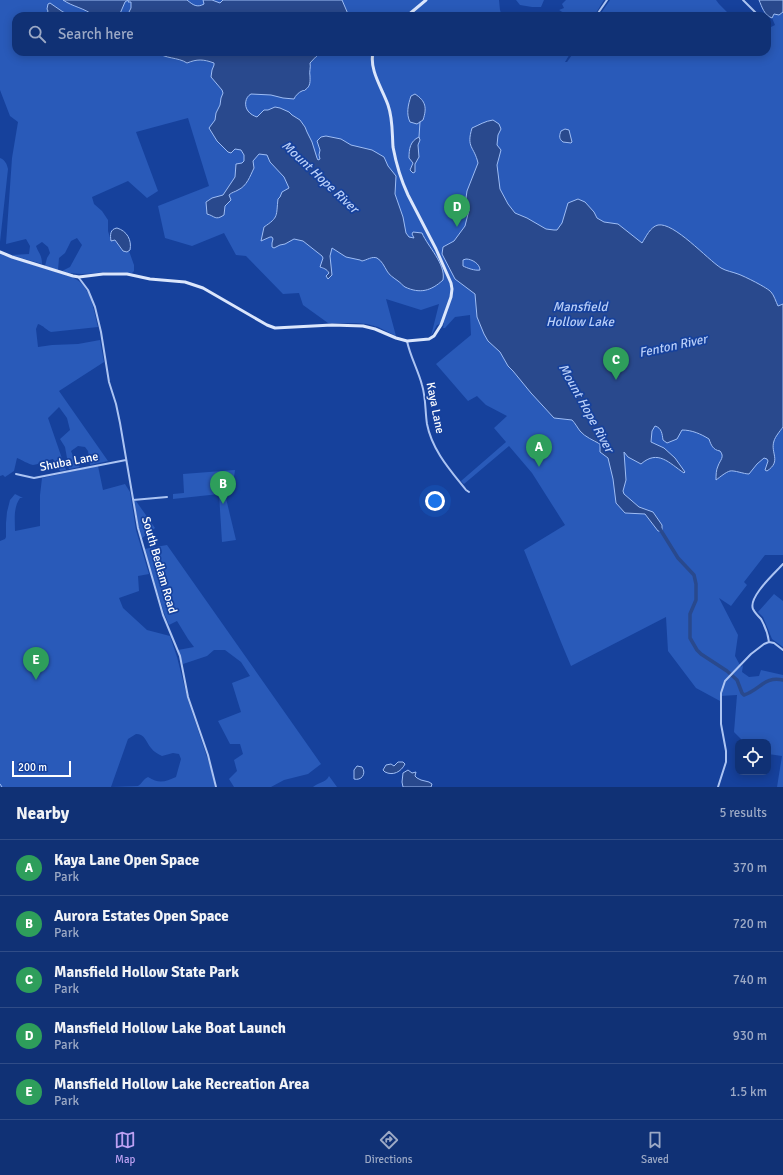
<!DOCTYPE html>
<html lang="en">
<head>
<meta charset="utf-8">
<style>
	body { margin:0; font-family:Signika,sans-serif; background:#19397a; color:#f1f3f6 }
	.controls { position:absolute; right:12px; bottom:12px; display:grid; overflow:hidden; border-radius:8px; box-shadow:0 2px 10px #0003 }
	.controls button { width:36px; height:36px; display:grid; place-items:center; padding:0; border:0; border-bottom:1px solid #304c87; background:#103175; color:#f1f3f6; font:20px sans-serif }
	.scale { position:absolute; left:12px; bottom:10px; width:59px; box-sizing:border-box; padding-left:4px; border:2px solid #fff; border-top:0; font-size:11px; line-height:14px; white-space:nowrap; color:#fff; -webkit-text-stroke:3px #16419c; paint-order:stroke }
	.you { position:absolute; left:435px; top:501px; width:14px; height:14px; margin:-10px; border:3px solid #fff; border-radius:50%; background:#1a73e8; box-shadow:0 0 0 6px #1a73e833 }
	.badge { display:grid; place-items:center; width:26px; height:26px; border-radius:50%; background:#bca0f2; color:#fff; font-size:13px; font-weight:700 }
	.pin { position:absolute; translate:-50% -33px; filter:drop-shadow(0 1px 2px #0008) }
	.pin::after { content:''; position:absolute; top:21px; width:14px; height:12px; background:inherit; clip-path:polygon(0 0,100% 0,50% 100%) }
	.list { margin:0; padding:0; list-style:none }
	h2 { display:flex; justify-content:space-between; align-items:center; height:52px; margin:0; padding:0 16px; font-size:17px }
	h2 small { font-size:13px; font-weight:400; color:#9ca9c5 }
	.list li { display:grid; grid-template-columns:26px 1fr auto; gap:12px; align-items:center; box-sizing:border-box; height:56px; padding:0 16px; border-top:1px solid #304c87 }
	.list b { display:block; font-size:15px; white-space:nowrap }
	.list p { margin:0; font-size:13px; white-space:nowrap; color:#9ca9c5 }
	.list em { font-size:13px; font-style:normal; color:#9ca9c5 }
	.icon { flex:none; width:22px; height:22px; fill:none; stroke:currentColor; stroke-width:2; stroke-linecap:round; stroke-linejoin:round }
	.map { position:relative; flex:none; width:783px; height:787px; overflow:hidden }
	.search { position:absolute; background:#103175; box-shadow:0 2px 10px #0003; left:12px; right:12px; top:12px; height:44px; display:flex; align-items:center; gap:10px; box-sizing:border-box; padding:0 14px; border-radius:12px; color:#9ca9c5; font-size:15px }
	.sheet { height:332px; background:#103175 }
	nav { display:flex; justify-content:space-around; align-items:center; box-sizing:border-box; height:56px; border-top:1px solid #304c87; background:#103175; font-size:11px; color:#9ca9c5 }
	nav a { display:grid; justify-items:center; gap:2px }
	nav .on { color:#bca0f2 }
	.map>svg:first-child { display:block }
</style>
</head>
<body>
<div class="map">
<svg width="783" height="787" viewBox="0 0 783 787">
	<rect width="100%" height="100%" fill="#16419c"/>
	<!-- green -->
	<path fill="#295ab9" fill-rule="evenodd" d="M0,0H499L500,10L502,16H16V52H571L565,62H567L574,52H767V23L771,27L775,25L772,18V16L775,14H781L783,12V555H765L744,582L747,585L731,606L719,598L738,635L735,656L741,667L743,665L742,672L749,677L759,676L761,670L783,675V787H777L782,756L768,754V742H744L734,732L737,695L720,696V701L696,688L668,651L666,617L571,666L561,642L524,550L565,525L532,473L509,446L464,484L461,481L506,442L494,428L507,416L486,405L477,396L468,401L436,364L471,335L470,315L455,317L445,328H443L444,323L437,325L431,336L439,304L421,310L386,299L396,336L378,327L367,324L356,323H328L303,305L299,293L283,294L246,256L236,255L224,233L192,246L165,238L158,206L209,186L188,118L136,132L158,191L147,198L128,181L92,197L94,204L102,211L108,220V231L111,241L115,240L122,250L127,252L129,251L134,265V271L132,273C126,273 119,272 113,272C94,272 82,277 62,271L70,267L82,245L77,238L71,241L65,253L59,258L58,270L45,266L47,258L50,253L48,247L42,242L36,246C39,254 42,255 42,264L11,255L29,254L30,246L26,239L6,244L12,158L18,122L10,116L0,90Z
		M516,0H544L541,7H532L520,5Z
		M566,0H604L594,16H569L559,10L564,8L562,4Z
		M610,0H716L719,4L731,16H599Z
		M0,158C5,160 7,164 8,169L0,242Z
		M0,254L74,278C91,286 94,311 98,327L51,332C45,329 44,326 38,324L36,329L38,347L52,345L78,344L100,340L104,362L59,391L108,461L90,465L88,451L85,447L78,446L71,451L75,461L80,467L69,469L65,447L60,439L70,430L67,418L59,407L48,418L66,470L60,471L53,459C49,460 36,465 33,465C28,464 22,460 17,458L14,471L5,477L3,475L0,476Z
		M98,466L103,490L125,484L130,492L136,530L149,574L138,576L139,591L119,598L123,608L147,630L170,636L177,657L188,700L211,769L215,787H0V541L5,539L6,537V523L7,512L10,500L15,494L23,498H20C13,508 15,520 15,531L40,526V495L42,478ZM136,734C145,734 146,742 151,748C154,752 158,754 162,756L173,753L179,754L181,759L176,777C165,782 159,784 148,777C143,779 142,784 138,786L111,787L128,739Z
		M235,470L234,477L224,490L236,540L222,542L219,494L173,499V494L184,493L183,474Z
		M134,501H136L155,528L141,539Z
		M167,545L321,764L308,774L284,780L271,787H234L229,779L237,771L234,760L243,754L240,744H230L218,721L241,712L232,683L250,676L241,662L225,650H214L207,656L183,664L178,650L194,647L188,639L177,621L169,625L164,613L144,549Z
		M774,594L783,601V647L772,639L763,617L758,612Z
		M329,776L337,787H313C318,782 326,783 329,776Z"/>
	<!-- water -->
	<path fill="#29498d" stroke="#9ebdf5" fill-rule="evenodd" d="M63,0H128L125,2L119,16H94C85,8 73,7 63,0Z
		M129,0H187C193,5 197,8 204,4L203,0H212L220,3L223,0H342L348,14V16H127L131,8V2H128Z
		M759,0H783V12L779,15L774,14L772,18C764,15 762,7 759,0Z
		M50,3L63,12L76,16H46L48,11L47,9L48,4Z
		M157,52H336L328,54C320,50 315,58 310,63C311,67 309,72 310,76C310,81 311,86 305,90C305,91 303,90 302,91C299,92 295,96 294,99L283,98L271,95L251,94C245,97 244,106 248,111C250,114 254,116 257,117L264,110H268L275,107L280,108L289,112L292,115L300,120L305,127L307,132L312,142L317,158L318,160L320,159L319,155L320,150L317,141L321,137L326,136L341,139L351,145L372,150L384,157L388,166L396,176L395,194L403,217L406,233L409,237L414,238L412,234L413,232L422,233C428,247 446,264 443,280C431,291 420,294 405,287C402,285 401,283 398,281C394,278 389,275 387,271C384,266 382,261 377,258C372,256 367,260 362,261L360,260L346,257L332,248L330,256L332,275L328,279L326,276L329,273C327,269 323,268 320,267L323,258L322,256L303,241L294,239L285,244L280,245L274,248L272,247V243L273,239L272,237H270L261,241L264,227C279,217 276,216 278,199L280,197L282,192L289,188L284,177L270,162L267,155L259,154L253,161L254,168C250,176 247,186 238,190C235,192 232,192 229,195L231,200L225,206L224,215C215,221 215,216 207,214L206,202L212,198L223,195L235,177L236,164L242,163L244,161V155L241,150L235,149L231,153L228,152L217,141L209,128L215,120L216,113L220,105L221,98L223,93L222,90L211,77L212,70L214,65V63C203,59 197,59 187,63C178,57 165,59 157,52Z
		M415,94C426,101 427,108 423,120L417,124L410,122C406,114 408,105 411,96Z
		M493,120L499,124L501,129L498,135L497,145L501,150L497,165L500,189L508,204L515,213L527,218L546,229L554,230H557L562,223L568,203L578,199L585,202L594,212L597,218L604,222L618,224L642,243C646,237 650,227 658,225C674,222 707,259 721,268C726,271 733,272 738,274C744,276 768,288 771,292C774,295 776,302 778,306L783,304V427C780,431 775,437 774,441C770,453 782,461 767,471L765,470L768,461L767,459L764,458L757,464L749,474C744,474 734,470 730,471C726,472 720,477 716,480C716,475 716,470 718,466C720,460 725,457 720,451C713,450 711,445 709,439C701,434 692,430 682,430L677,439L667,443L663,440C662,434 662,428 655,426L652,431L651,442L664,448L675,458L685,472L684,473C669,463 658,449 641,464L628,457L624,452L626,480L623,491L624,494L639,507L653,512L662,525V531H658L645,514L625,513L616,503L613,479L608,458L600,452V444C593,440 585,437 580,431C577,427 575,423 572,420L554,418L531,393L513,371L508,366L500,352L488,341L484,334L477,317L475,294L455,279L442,254L443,247L454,241L465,226L469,210L466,198L467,191L478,163C474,146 466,148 472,128C479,125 485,121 493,120ZM466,259C472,259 480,264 480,270C475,271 467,268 463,266V260Z
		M565,129L569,130L572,142L571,143L563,142C559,139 559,136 561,131Z
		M419,137L420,140L418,145L419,157L415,164V172L413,173L410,170L413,163L409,158C409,149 410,141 419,137Z
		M117,228C127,231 132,240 130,250L127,252L123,251L115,240L111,241C110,235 110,229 117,228Z
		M398,762H403L405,764C401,772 393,776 385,772L383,770L386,765L391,764L394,766Z
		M357,766L362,767C367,774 361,781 354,779V770Z
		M408,770L412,773L416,772L415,776L417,778L421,780L429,782L432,784L431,787H403L402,782L403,773Z"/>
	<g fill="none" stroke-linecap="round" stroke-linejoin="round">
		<!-- stream -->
		<path stroke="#9ebdf5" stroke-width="1" d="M419,137L420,122
			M0,784L2,787"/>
		<!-- river -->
		<path stroke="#29498d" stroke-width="3.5" d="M660,529L678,558L694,575L696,584V600L690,614V638L697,650L701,654L727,671L737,680L742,693L744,695C760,690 764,676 783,680"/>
		<!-- street -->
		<path stroke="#acc4f3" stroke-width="2" d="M743,0L759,16
			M596,16L607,0
			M767,24L768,25
			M79,278L88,290L95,307L101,332L109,382L116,404L120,423L138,528L163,615L180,656L188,697L208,755L216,787
			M407,341C410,356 418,370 422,385C426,398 425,411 427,424C432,450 450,470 466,490L469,492
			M16,474L34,478L126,460
			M133,500L167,497
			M769,642C768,634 765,626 761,619C758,616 755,613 753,609C748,597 775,573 783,564
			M718,787L726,762V751L721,724V693L725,681L751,654L764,644L769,642L774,643L783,650"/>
		<!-- secondary -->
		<path stroke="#dbe6fc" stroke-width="3" d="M407,16L426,0
			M0,252L12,257L73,276L79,277L103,274H127L150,279L185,282L203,288L267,325L275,328L332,325L363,326L375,329L396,338L407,341L429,339L434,336L441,325L451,297L452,289L451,283L436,249L408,195C401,180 396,163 393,147C392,133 393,119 388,105C382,88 369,70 373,52"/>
	</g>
	<g text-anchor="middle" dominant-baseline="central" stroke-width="3.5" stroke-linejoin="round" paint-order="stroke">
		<!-- street labels -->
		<g font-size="12" fill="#fff" stroke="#16419c">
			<text transform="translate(435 408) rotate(79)">Kaya Lane</text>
			<text transform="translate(69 462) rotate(-11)">Shuba Lane</text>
			<text transform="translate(159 565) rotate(74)">South Bedlam Road</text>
		</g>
		<!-- water labels -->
		<g font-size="13" font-style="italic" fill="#b9cff9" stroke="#16419c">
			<text transform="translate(320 177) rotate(43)">Mount Hope River</text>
			<text x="580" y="307">Mansfield<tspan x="580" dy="15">Hollow Lake</tspan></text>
			<text transform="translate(673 346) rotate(-12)">Fenton River</text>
			<text transform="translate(586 408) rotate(61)">Mount Hope River</text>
		</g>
	</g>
</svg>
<div class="controls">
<button><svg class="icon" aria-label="locate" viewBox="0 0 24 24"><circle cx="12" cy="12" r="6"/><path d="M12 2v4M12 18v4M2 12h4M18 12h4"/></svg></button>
</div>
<div class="scale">200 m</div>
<div class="you"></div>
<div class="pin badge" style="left:539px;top:467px;background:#2e9e5b">A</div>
<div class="pin badge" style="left:223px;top:504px;background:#2e9e5b">B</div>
<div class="pin badge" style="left:616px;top:380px;background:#2e9e5b">C</div>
<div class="pin badge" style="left:457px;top:227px;background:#2e9e5b">D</div>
<div class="pin badge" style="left:36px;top:680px;background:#2e9e5b">E</div>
<div class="search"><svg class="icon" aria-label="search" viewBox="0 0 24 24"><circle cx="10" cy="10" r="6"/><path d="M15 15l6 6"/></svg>Search here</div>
</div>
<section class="sheet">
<h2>Nearby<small>5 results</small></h2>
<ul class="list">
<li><span class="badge" style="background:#2e9e5b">A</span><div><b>Kaya Lane Open Space</b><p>Park</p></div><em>370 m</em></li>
<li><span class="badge" style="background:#2e9e5b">B</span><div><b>Aurora Estates Open Space</b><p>Park</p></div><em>720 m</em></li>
<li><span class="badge" style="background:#2e9e5b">C</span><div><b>Mansfield Hollow State Park</b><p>Park</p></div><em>740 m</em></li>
<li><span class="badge" style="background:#2e9e5b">D</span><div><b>Mansfield Hollow Lake Boat Launch</b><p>Park</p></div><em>930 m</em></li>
<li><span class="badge" style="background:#2e9e5b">E</span><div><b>Mansfield Hollow Lake Recreation Area</b><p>Park</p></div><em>1.5 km</em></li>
</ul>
</section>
<nav>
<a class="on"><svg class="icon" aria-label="map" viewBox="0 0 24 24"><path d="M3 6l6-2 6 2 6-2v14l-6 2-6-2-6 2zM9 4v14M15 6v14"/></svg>Map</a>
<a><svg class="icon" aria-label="directions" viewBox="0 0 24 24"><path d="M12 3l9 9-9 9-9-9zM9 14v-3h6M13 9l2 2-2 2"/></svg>Directions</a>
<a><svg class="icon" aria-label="saved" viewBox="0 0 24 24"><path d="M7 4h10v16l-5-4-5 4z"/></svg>Saved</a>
</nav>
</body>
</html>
